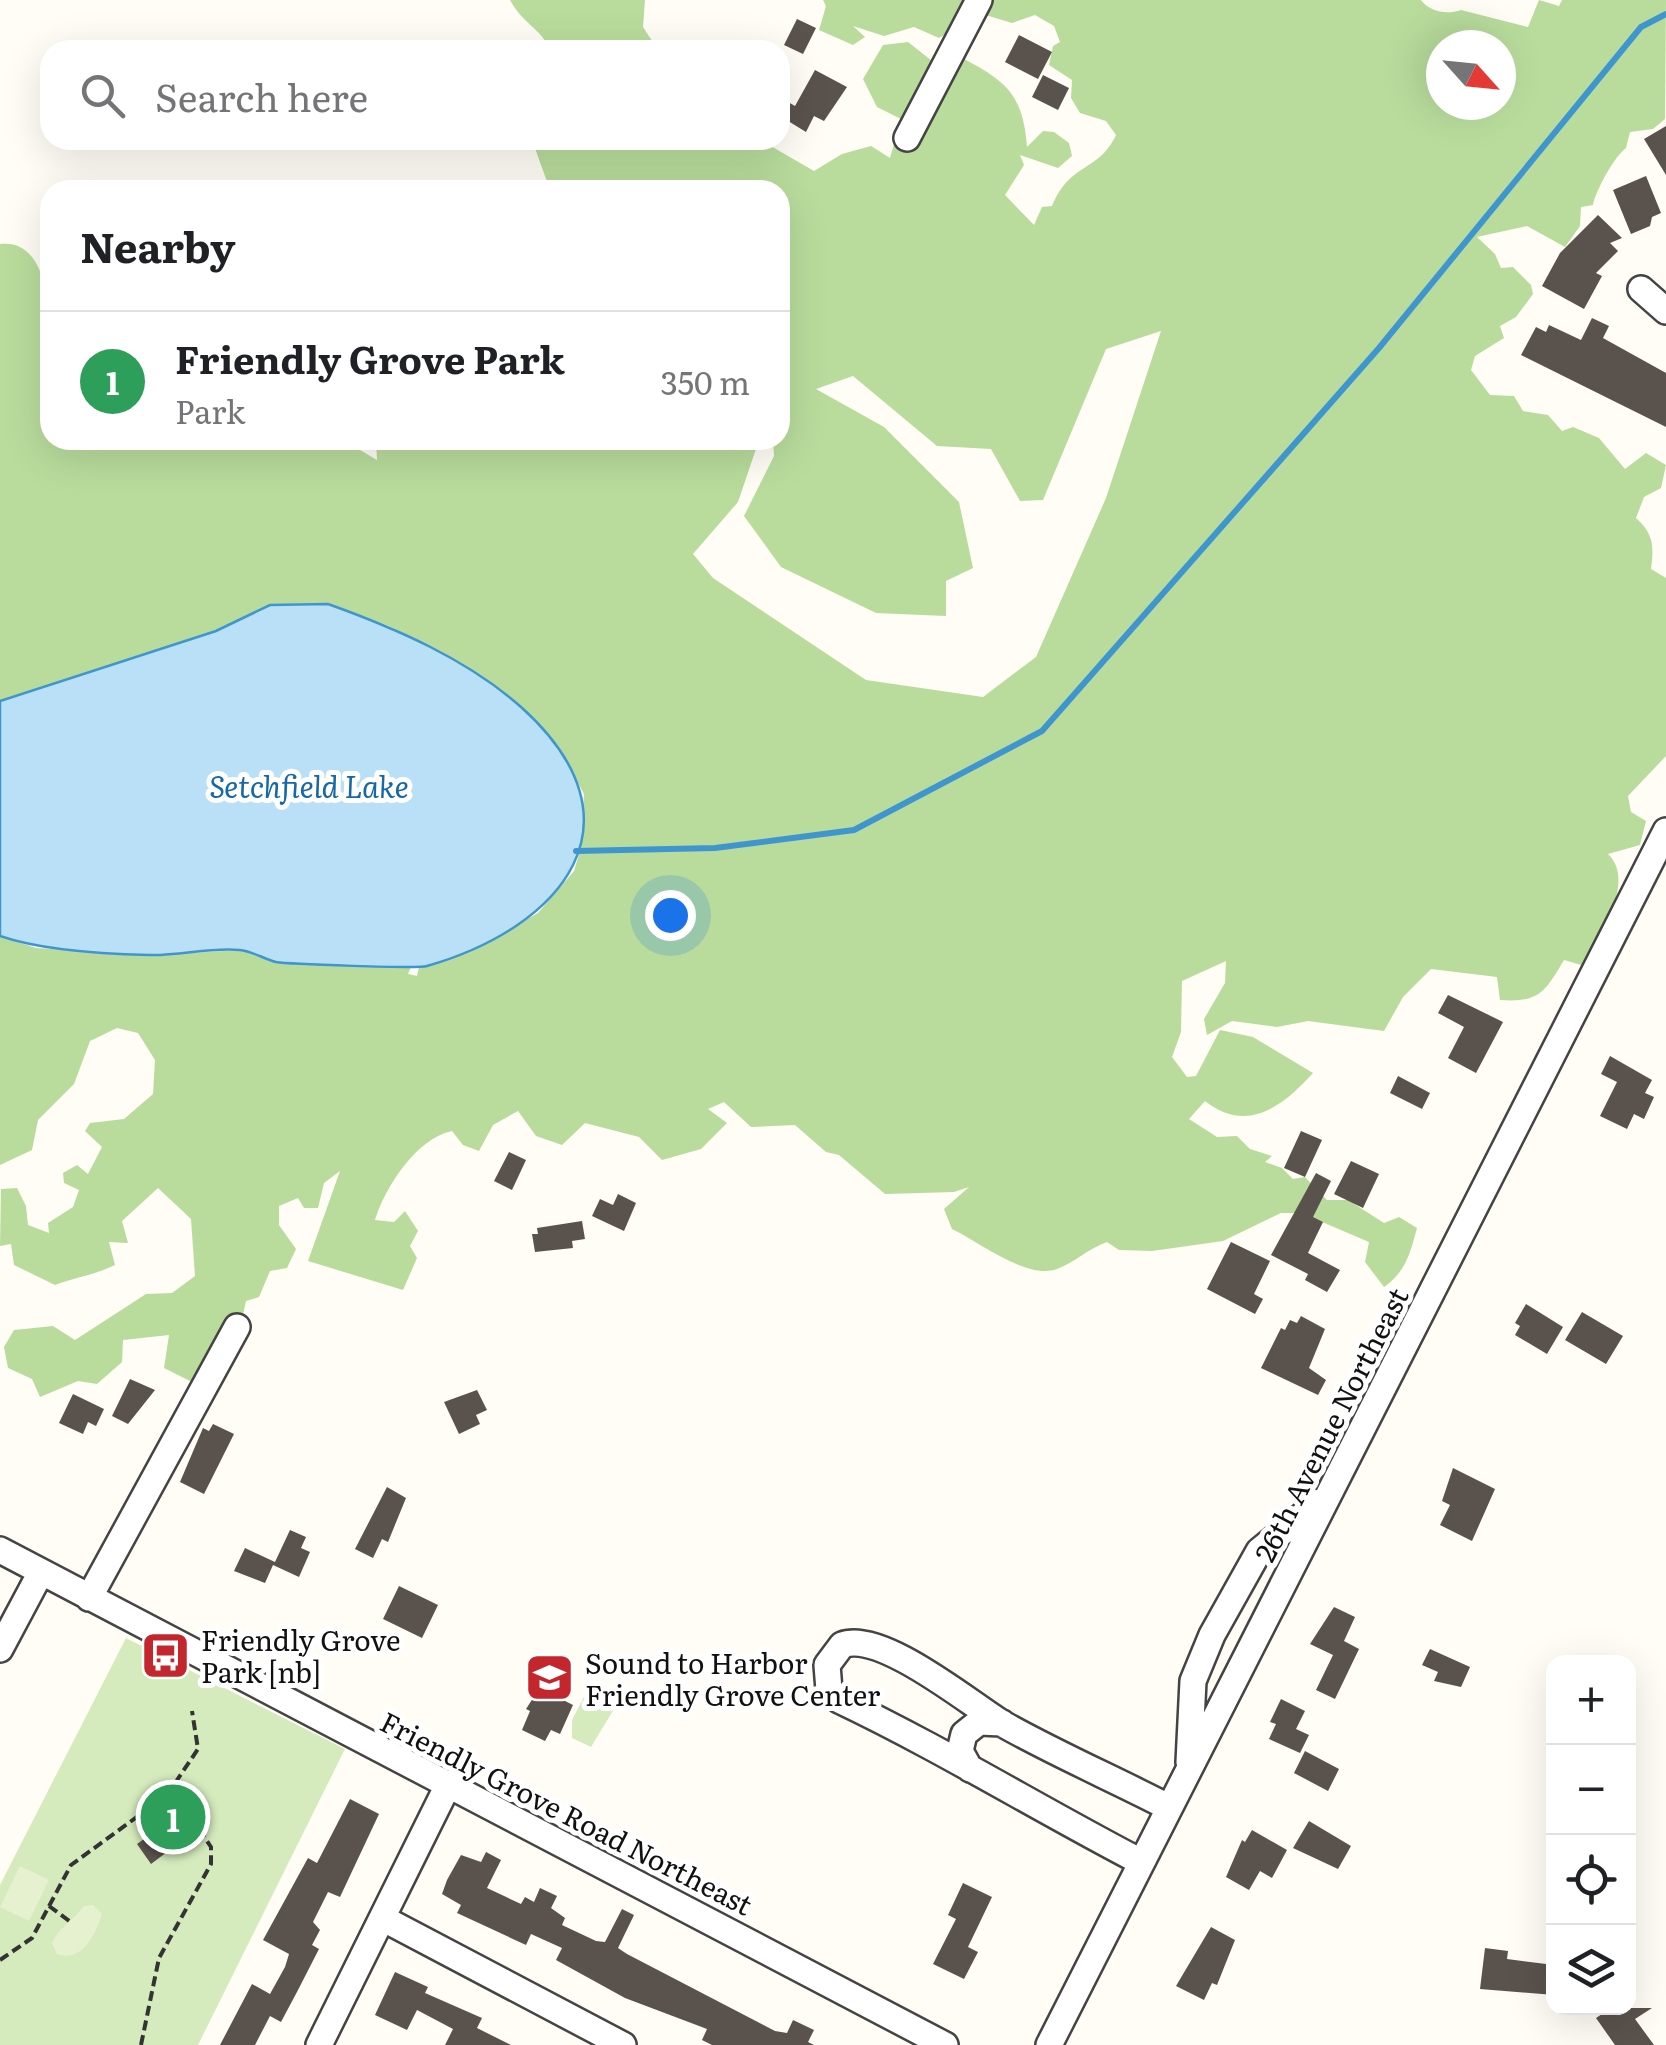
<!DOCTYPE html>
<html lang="en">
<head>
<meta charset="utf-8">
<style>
	body { margin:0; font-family:Literata,serif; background:#f6f6f6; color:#202124 }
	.controls { position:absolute; right:30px; bottom:30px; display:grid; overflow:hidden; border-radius:20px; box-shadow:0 10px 40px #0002 }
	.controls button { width:90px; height:90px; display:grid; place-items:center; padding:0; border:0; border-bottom:2px solid #e0e0e0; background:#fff; color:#202124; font:50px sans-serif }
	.compass { position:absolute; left:1426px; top:30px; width:90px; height:90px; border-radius:50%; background:#fff; box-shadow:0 10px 40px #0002; rotate:117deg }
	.you { position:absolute; left:670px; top:915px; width:35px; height:35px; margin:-25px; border:8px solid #fff; border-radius:50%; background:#1a73e8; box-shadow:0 0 0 15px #1a73e833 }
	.badge { display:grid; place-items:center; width:65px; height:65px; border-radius:50%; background:#d93025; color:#fff; font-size:32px; font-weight:700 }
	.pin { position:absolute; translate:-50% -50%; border:5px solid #fff; box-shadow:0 2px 10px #0006 }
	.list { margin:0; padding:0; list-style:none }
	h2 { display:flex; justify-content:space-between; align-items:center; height:130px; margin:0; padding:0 40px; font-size:42px }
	h2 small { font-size:32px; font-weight:400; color:#757577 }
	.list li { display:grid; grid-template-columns:65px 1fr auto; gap:30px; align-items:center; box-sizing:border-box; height:140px; padding:0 40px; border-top:2px solid #e0e0e0 }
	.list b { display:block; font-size:38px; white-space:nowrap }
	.list p { margin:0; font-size:32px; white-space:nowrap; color:#757577 }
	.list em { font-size:32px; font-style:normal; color:#757577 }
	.icon { flex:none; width:55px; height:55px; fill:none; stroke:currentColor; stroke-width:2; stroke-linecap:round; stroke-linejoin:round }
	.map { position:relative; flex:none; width:1666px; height:2045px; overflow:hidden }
	.search { position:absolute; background:#fff; box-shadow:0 10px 40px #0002; left:40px; top:40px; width:750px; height:110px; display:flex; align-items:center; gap:25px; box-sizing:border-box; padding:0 35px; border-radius:30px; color:#757577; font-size:38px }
	.panel { position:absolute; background:#fff; box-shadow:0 10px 40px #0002; left:40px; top:180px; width:750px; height:270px; border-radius:30px }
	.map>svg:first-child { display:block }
</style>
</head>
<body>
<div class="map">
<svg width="1666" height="2045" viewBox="0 0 1666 2045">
	<rect width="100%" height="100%" fill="#fffdf5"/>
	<!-- green -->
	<path fill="#d5ebbd" d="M126,1638L345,1749L198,2045H0V1885Z
		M585,1695L611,1702L614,1709L591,1747L572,1738V1720Z"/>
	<!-- forest -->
	<path fill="#b9dc9c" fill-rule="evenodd" d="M510,0H645L643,27L658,50H551C539,27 523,24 510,0Z
		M823,0H972L956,28L939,38L914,27L884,36L853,26L865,37L853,45L819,30L826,6Z
		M986,0H1421C1430,12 1447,15 1461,10L1528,27L1539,0L1559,6L1562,0H1666L1665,119L1653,129L1630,132L1626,148C1614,157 1596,190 1593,205L1581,207L1580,226L1565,247L1527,226L1477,237L1495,254L1501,268L1513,267L1531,285L1533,294L1516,317L1500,326L1504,338L1475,356L1471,370L1490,395L1514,396L1523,411L1548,415L1562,431L1573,427L1599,438L1625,469L1646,453L1666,465L1661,488L1644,497L1636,518C1654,534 1654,547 1651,569L1666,578V756L1628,796L1631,812L1646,821L1640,845L1608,854C1637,882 1598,936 1585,966L1564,960C1545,992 1539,1003 1500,1000L1497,977L1431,969L1403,997L1384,1031L1308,1021L1277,1027L1232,1021L1207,1035L1204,1019L1225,983L1226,961L1182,981L1181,1032L1172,1057L1187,1077L1196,1076L1220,1030L1253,1037L1313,1073C1282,1107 1247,1134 1205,1101L1189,1119L1217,1137L1237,1136L1250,1149L1272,1156L1265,1162L1282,1168L1293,1179L1305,1177L1327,1200H1348L1384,1223L1399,1217L1417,1228C1410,1254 1406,1271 1384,1287L1365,1262L1369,1242L1301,1213H1281L1223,1241L1152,1251L1119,1250L1107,1242C1089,1248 1074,1263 1057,1269C1026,1280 980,1242 952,1229L944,1209L969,1187L954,1192L885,1194L839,1155L826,1152L795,1125L751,1127L724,1102L708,1109L727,1123L701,1149L662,1160L639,1137L585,1123L562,1145L536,1136L518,1111L493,1125L479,1151L463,1145L452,1131C417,1138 385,1187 375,1220L394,1222L405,1211L418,1231L410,1246L417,1258L403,1290L308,1261L340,1171L324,1183L318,1208H304L298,1198L279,1206V1225L296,1249L287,1268L270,1271L259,1297L246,1301L232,1365L194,1383L164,1368L169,1335L123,1340L122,1362L97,1384L78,1381L40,1397L32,1379L8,1368L4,1347L14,1330L53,1326L75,1340L146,1294L172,1293L195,1276L191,1219L158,1188L122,1221L128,1243L109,1242L115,1265C95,1275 76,1277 55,1285L14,1265L11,1244L0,1246L1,1189L17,1188L26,1206L28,1225L49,1233L48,1223L73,1207L79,1190L64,1183L63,1173L77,1165L88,1174L102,1147L85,1131L90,1123L124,1119L153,1094L155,1060L138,1033L117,1028L90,1041L74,1084L38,1120L32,1150L0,1165V936L36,948L149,955L242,950L279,963L411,967L408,974L417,976L419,967L484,943L538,913L574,871L580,851L584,794L555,742L520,706L463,666L389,626L328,604L270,605L216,631L0,701V244C69,235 50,395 50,440H366L360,450L377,460L376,440H759L738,502L693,554L713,578L866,680L983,697L1036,657L1106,498L1161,331L1106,349L1043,500L1020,501L991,449L937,446L853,376L816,389L884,427L959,502L973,568L946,581V616L876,613L781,567L744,516L774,456L773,440H780V190H550L532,140H768L769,145L814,171L842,154L871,146L890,158L901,119L877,107L863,79L883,45L908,42L946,72L964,59C1008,82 1023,96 1027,147L1043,131L1054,132L1069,143L1072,156L1058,168L1020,155L1024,165L1005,195L1034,225L1042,207L1052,206C1071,161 1098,173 1116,135L1106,121L1080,113L1071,98L1072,80L1049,65L1053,46L1060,42L1054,26L1035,15L1012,23L979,13ZM1441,45H1501V105H1441Z"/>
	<!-- pitch -->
	<path fill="#e6f2cf" d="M20,1866L49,1880L29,1921L0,1907Z
		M93,1905L102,1914C96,1934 82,1963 57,1954L52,1943C58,1928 74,1920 84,1906Z"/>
	<!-- water -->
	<path fill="#b9e0f7" stroke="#3f96cf" stroke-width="2.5" d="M328,604C395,628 467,659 521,707C649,822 563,927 427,966C418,969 288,964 276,962C264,959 252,951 240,950C210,947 179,956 149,955C103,954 43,951 0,936V701L216,631L270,605Z"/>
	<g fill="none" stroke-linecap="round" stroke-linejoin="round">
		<!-- stream -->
		<path stroke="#3f96cf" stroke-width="6" d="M576,851L715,848L854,830L1042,731L1379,348L1641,27L1666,14"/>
	</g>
	<!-- building -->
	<path fill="#5a524d" d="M797,19L816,28L803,54L784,45Z
		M1019,35L1052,52L1038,79L1005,62Z
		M815,70L847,87L824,121L814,116L806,132L780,116L788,102L795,106Z
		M1043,75L1069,88L1058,110L1032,97Z
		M1666,126V175L1644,139Z
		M1646,176L1661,213L1652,217L1650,226L1631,234L1613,190Z
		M1598,215L1622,238L1610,243L1618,251L1596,273L1602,276L1584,309L1542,286L1560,253Z
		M1592,318L1609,326L1603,338L1666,373V427L1521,355L1536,327L1546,332L1549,325L1581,340Z
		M1448,995L1503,1022L1476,1073L1448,1058L1464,1027L1438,1013Z
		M1610,1056L1652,1080L1645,1093L1654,1097L1644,1119L1634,1114L1627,1129L1600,1116L1617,1082L1601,1074Z
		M1398,1076L1430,1093L1422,1109L1390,1093Z
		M1301,1131L1322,1140L1305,1177L1284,1168Z
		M509,1152L526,1160L512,1190L494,1181Z
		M1351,1161L1379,1174L1363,1208L1334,1194Z
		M1316,1173L1331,1181L1313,1217L1323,1222L1308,1253L1340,1270L1327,1292L1305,1280L1308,1274L1271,1255Z
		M618,1194L636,1203L624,1231L592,1216L600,1199L613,1205Z
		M582,1221L585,1239L572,1241L573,1248L535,1252L532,1234H538L537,1228Z
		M1231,1242L1270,1261L1254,1294L1263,1299L1255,1314L1207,1289Z
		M1526,1304L1563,1327L1547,1354L1515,1335L1520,1326L1515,1323Z
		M1582,1312L1623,1336L1606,1364L1565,1340Z
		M1301,1316L1325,1329L1309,1368L1326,1380L1318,1395L1261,1368L1281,1328L1285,1330L1290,1320L1297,1323Z
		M130,1379L155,1390L128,1424L112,1416Z
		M477,1390L487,1410L476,1415L480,1424L459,1434L444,1402Z
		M73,1394L104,1409L96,1426L88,1422L83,1434L59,1423Z
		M213,1424L234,1434L204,1494L180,1482L203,1428L209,1431Z
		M1453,1468L1495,1489L1472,1541L1440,1525L1450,1505L1442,1501Z
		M387,1487L406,1498L388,1542L382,1539L373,1558L355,1549Z
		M290,1530L306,1537L301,1548L310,1552L299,1577L273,1565L265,1583L234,1571L245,1548L275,1562Z
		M399,1586L438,1605L422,1638L383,1619Z
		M1334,1607L1355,1617L1344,1641L1359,1649L1335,1699L1316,1690L1333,1655L1310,1644Z
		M1430,1649L1470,1667L1461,1687L1434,1681L1438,1672L1422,1665Z
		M546,1678L570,1689L565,1701L573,1705L560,1734L551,1730L545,1741L522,1730L530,1711L526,1709Z
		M1281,1699L1305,1711L1296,1729L1309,1735L1300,1753L1269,1739L1276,1724L1270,1722Z
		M1305,1751L1339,1769L1328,1791L1294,1773Z
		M350,1799L379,1814L340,1897L328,1892L313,1922L320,1930L312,1945L319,1949L298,1990L281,2022L270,2016L255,2045H220L252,1984L270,1994L285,1967L289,1954L263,1940L308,1858L317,1863Z
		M169,1821L183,1840L151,1864L137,1844Z
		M1309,1821L1351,1846L1338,1869L1293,1848Z
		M1252,1830L1287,1850L1272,1878L1260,1871L1249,1890L1226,1877L1242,1840L1245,1842Z
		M486,1852L501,1860L487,1888L521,1904L525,1897L534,1902L540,1888L557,1896L551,1908L565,1918L562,1925L596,1941L605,1942L622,1909L634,1915L618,1948L627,1954L775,2031L787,2033L793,2020L814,2030L808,2042L814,2045H712L702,2040L707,2029L625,1998L556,1960L562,1948L531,1934L526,1945L457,1913L461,1905L442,1894L447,1880L461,1855L481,1862Z
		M963,1883L992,1897L968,1947L978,1952L964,1979L933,1964L956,1919L948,1915Z
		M1211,1927L1235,1940L1217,1985L1212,1983L1204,2000L1176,1986Z
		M1485,1948L1508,1951L1507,1959L1554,1965V1995L1480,1989Z
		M395,1972L428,1987L425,1993L482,2018L477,2028L511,2045H445L453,2029L417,2010L407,2030L375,2015Z
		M1611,2008H1652L1635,2019L1654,2045H1615L1596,2018Z"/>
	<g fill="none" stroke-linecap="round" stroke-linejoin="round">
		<defs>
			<path id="minor" d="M907,138L979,0
				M1641,289L1666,311
				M0,1550L945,2045
				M89,1598L237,1327
				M0,1649L41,1572
				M1189,1762L1193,1681L1212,1635L1259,1551L1319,1502
				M970,1769L960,1751L964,1734L979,1722L1002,1723
				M1141,1862C1039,1809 942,1749 839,1700L829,1690L827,1665L842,1645C881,1630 970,1704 1003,1724C1056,1754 1114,1779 1168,1807
				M382,1918L623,2045
				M319,2045L449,1783
				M1049,2045L1666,831"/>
		</defs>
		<!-- minor casing -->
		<use href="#minor" stroke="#444" stroke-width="30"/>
		<!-- path -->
		<path stroke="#333" stroke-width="4" stroke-dasharray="10 5" stroke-linecap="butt" d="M140,1815L151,1832
			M49,1906L72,1923
			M0,1960L32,1938L71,1865L167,1795L198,1749L192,1711
			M141,2045L159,1958L211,1864V1847L172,1789"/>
		<!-- minor -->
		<use href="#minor" stroke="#fff" stroke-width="25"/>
	</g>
	<!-- icons -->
	<defs>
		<symbol id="bus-square" viewBox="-11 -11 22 22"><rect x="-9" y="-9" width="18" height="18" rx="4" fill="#c4262e" stroke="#fff"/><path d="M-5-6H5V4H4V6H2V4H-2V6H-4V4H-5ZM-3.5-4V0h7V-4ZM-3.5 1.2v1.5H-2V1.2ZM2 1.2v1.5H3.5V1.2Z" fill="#fff"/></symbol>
		<symbol id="school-square" viewBox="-11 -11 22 22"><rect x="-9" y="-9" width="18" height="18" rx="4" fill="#c4262e" stroke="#fff"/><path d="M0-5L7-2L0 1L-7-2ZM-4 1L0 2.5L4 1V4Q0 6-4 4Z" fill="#fff"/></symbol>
	</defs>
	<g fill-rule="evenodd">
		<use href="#bus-square" x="138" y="1628" width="55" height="55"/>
		<use href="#school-square" x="522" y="1650" width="55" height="55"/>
	</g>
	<g text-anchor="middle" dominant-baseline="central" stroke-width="10" stroke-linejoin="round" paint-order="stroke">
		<!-- street labels -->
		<g font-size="28" fill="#111" stroke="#fff">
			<text transform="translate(1330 1424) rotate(-63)">26th Avenue Northeast</text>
			<text transform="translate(567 1812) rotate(27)">Friendly Grove Road Northeast</text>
		</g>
		<!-- poi labels -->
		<g font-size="28" fill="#111" stroke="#fff" text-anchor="start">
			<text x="201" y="1639">Friendly Grove<tspan x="201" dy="32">Park [nb]</tspan></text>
			<text x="585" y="1662">Sound to Harbor<tspan x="585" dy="32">Friendly Grove Center</tspan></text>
		</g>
		<!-- water labels -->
		<g font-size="30" font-style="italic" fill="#1768a6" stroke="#fff">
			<text x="309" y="785">Setchfield Lake</text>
		</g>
	</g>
</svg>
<div class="controls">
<button>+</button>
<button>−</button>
<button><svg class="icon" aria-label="locate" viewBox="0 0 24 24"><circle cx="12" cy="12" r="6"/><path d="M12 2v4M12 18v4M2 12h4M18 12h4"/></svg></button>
<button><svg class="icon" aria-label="layers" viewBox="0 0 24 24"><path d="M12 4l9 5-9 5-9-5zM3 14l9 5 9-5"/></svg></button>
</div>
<svg class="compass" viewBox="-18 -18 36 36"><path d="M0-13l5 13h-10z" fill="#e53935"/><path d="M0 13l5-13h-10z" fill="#757577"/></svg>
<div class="you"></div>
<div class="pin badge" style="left:173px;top:1817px;background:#2e9e5b">1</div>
<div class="search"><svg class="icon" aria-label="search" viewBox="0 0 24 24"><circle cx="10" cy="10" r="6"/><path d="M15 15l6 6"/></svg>Search here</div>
<section class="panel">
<h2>Nearby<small></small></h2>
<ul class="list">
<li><span class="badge" style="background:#2e9e5b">1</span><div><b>Friendly Grove Park</b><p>Park</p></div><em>350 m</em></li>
</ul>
</section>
</div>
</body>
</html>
